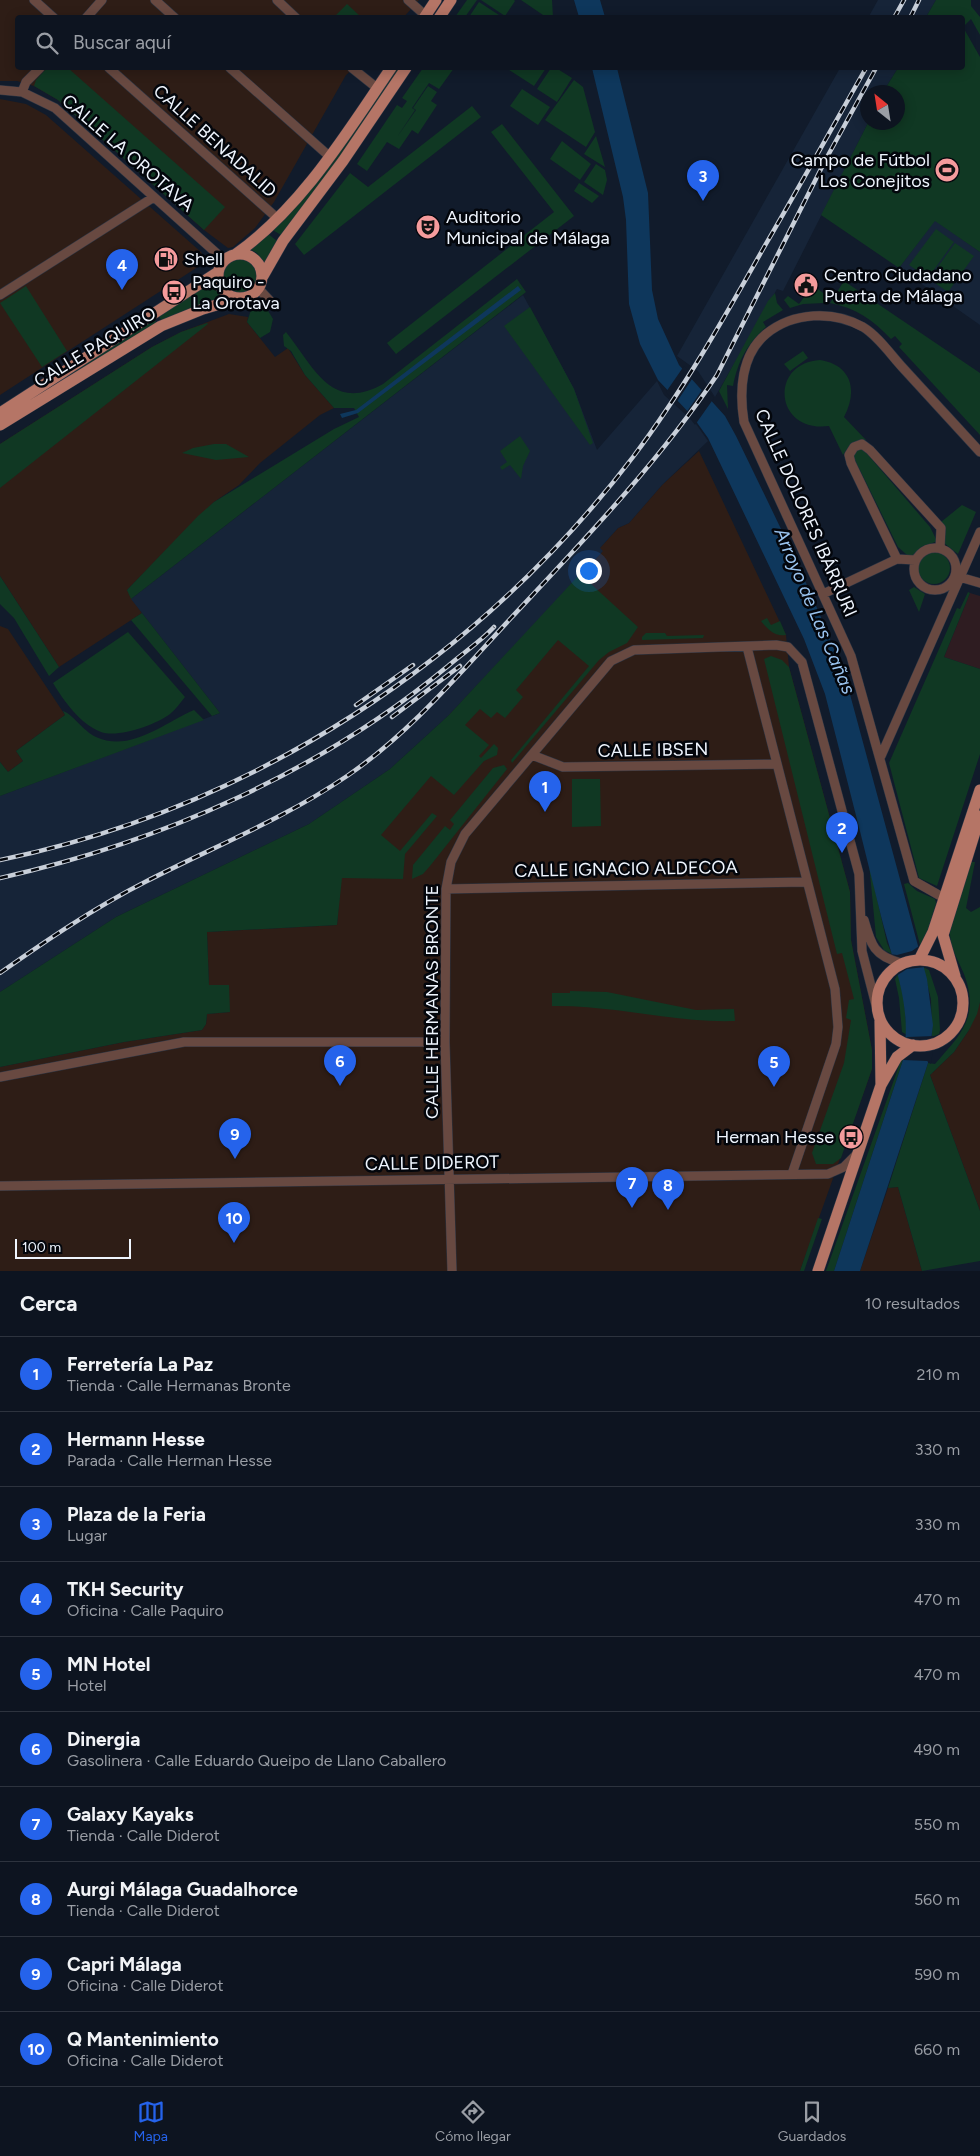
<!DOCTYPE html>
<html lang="es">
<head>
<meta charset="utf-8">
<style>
	body { margin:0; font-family:Figtree,sans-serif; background:#1b212d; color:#f1f3f6 }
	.compass { position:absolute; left:860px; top:85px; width:45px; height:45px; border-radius:50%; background:#0d1420; box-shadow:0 2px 12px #0003; rotate:330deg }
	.scale { position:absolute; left:15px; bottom:12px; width:116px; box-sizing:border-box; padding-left:5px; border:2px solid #eff5fe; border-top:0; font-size:14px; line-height:18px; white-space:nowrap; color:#eff5fe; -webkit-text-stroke:4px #03060c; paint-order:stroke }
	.you { position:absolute; left:588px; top:570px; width:18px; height:18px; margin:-12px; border:4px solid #fff; border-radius:50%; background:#1a73e8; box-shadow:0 0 0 8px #1a73e833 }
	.badge { display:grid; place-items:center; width:32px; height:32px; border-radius:50%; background:#2563eb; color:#fff; font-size:16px; font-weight:700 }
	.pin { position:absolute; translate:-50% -41px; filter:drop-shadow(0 1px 2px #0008) }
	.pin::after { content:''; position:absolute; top:26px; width:18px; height:15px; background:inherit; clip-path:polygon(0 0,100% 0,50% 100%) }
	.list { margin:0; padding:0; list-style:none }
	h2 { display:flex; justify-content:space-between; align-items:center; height:65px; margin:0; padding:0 20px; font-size:21px }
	h2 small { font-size:16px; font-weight:400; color:#9a9ea5 }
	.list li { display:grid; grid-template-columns:32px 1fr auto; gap:15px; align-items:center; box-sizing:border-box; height:75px; padding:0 20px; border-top:1px solid #2d333e }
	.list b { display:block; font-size:19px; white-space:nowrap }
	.list p { margin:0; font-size:16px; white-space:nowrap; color:#9a9ea5 }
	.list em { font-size:16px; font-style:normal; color:#9a9ea5 }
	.icon { flex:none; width:28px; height:28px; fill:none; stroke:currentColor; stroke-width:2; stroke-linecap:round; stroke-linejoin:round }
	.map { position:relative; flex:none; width:980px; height:1271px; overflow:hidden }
	.search { position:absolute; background:#0d1420; box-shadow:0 2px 12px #0003; left:15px; right:15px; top:15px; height:55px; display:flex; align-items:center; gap:12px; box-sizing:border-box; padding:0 18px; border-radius:5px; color:#9a9ea5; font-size:19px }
	.sheet { height:815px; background:#0d1420 }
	nav { display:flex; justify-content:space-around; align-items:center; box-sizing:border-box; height:70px; border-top:1px solid #2d333e; background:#0d1420; font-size:14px; color:#9a9ea5 }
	nav a { display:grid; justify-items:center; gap:2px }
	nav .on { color:#2563eb }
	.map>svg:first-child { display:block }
</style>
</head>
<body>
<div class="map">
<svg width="980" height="1271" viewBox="0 0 980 1271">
	<rect width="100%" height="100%" fill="#111b2b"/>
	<!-- commercial -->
	<path fill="#2e1c21" d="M970,593L980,596V669L944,657Z"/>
	<!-- industrial -->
	<path fill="#2e1d16" d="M0,0H419L403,18H18V68H354L346,75L274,202L255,228L233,247L228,248L204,230L58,100L34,86L17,81H0Z
		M0,99L26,104L46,115L201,252L207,261L0,395Z
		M229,314L248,317L247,322L275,357L288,348L305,375L334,408L320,415L260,463L239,485L214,502L127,590L142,613L59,667L0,576V444L152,347L181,332Z
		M699,451L786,635L789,667L850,892L851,940L872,1050V1069L800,1271H0V1067L124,1042L202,1030L206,1024L207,1014L230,1012L209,985L207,932L337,925L341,878L449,715L602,552L599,549L618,528L629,523L662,485Z
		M0,626L8,629L65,715L16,751L23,761L8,772L0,762Z
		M980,1002V1211L930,1075L954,1052L969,1030Z
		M898,1187L922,1271H860L888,1188Z"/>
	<!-- built -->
	<path fill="#162438" d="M878,0H936L926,17L868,18Z
		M840,68H898L883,92H868V123L783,291L777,289L715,397L698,371L677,356Z
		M935,220L980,252V325L899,268Z
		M523,295L574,389L597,450L657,381L664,395L696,424L708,441L662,485L629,523L618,528L600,548L603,551L449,715L390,769L309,824L116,917L0,992V796L220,713L131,599Z"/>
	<!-- green -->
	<path fill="#103823" d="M467,0H477L465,17H455Z
		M481,0H514L515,1L505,16Z
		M521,0H552L553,17H546Z
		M936,0H971V6L980,17V35L971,19L963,27L980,57V252L935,221L899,268L821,215L868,123L898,122V92H883L898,68H962V18L926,17Z
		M479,2L502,17H469Z
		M347,4L361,17H362H334Z
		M47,68H68L225,207L204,230L58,100L34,86L36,80Z
		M394,68H401L341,157L281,235L271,229Z
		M423,68H454L439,89L429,83L412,108L415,110L397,137L416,110L413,108L428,86L437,92L431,101L437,105L418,134L412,130L399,149L387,142L367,171L357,164L397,105L402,108L407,101L402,98Z
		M506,68H546L534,86Z
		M551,68H556L572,78L557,102L537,89Z
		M574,80L583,87L595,132L586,147L545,120Z
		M522,89L550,107L538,125L510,106Z
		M472,106L481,117L304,255L295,244L350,173L368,187Z
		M502,124L574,216L396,354L387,343L554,212L491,132Z
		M596,136L605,167L584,154Z
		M562,141L591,164L580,180L550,159Z
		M596,164L605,170L607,180L603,195L584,182Z
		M579,183L599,196L592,203L574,191Z
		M936,229L954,242L928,278L909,265Z
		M267,233L277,241L265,263L257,253L250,249Z
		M955,243L974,256L948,292L929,279Z
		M223 276a17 17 0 1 1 34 0a17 17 0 1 1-34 0Z
		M213,279L215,288L223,298L162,322L159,316Z
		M517,279L526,292L131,599L127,590L198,516L214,502L334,429L359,417L354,408H334L305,375L291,351L284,346L283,335L286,332C314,367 331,413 383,384Z
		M844,281L980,373V435L899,347L902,344L895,336L891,339C873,320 856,308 830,303Z
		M813,285L828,297L824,303L803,304L790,308L784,300L788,296L799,304Z
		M26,286L67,351L42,367L0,303Z
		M775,293L777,303L783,310L763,322L766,327C747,344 738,361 733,386L727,385L728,409L719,391L768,301Z
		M257,306L267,309L273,319L270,332L260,338L247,322L251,310Z
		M530,307L574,389L593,443L590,445L504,326Z
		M154,319L158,325L13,415L11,411Z
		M207,323L208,324L0,488V444L152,347L181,332Z
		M803,351L808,358L790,371L784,364Z
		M820,360C852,365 858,391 844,417L866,440L851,443L843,455L829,426C774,433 769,363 820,360Z
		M520,436L530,451L523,466L521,479L510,465L502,470L500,467L507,462L500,451Z
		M214,444H226L249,457L216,460L182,453L193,448Z
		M858,448L863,449L930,527L937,541L935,542L921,547L912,556L907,555L898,547L853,456Z
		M962,505L976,512L958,554L944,543L945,527L941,522Z
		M918 568a16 16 0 1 1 32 0a16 16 0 1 1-32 0Z
		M580,574L638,627L627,643L609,652L599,660L512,763L511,760L589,666L558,640L516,690L523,697L505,718L497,712L491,718L480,709L465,725L489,745L479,756L481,758L494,744L498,748L497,755L484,761L454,795L431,776L381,835L400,851L432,813L437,816L405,854L403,879L342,878L337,925L207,932L209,985H229L230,1012L207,1014L206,1024L202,1030L124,1042L0,1067V992L116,917L309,824L390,769L449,715Z
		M0,576L59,667L49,676L14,618L0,604Z
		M914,587L925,594L919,612L909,590Z
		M968,592L970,593L944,657L980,669V754L937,886L919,878L889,763L957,608L960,609Z
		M142,613L220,713L212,716L131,620Z
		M767,618L771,625L780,621L786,635C775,637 767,629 761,621Z
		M128,632L185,697C181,702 176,709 170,714C155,725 119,738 101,732C80,724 64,701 53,683Z
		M646,633H665L667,636L704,635L703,638L642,640V637Z
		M771,656L782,660L789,667L850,892L851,940L872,1050V1069L841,1158L833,1164H816L812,1153L844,1063L851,1020L846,1018L849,1000L854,999L842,953L837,954L764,659Z
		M194,710L204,720L0,796V762L8,772L23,761L16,751L65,715L63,711C73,714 83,731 96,737C130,753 164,723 194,710Z
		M504,765L507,769L430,866L423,874L412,879L413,865L445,826L450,830L454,824L450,820L493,768Z
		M572,779H600L601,826L572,827Z
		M971,862H975L966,908L971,912L980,907V1002L977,1014L969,1030L954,1052L930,1075L980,1211V1261L922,1271L898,1187L888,1188L928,1063L935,1064C961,1034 980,1017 964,974C959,962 951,949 950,935C949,924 967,876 971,862Z
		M869,863L887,943L892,954L884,950L876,937Z
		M908,883L917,891L935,899L936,903L926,936L920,945L904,884Z
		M923,967L929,970L938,997L940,1030L939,1034L932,1037L931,999Z
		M898,974L904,999L907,1035L902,1032L899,998L895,979Z
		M570,991L607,992L696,1010L734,1009L735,1021C674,1023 615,1005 552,1006V993H570Z
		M901,1060H903L834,1271H826Z
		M818,1218L822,1219L804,1271H800Z"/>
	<!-- water -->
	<path fill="#0e375c" d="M574,0H600L605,17H579Z
		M592,68H617L648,193L652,290L658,319L679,365L725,416L736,436C776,519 818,601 848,687L927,979L933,1025L928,1063L860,1271H834L903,1060C913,1004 894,968 881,916C863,842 844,768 825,694L804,639L708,438L693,417L658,380L640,344L629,304L626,220L623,197Z
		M518,286L521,290L358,413L342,418L340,414L356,410Z"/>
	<!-- pier -->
	<path fill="#111b2b" d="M684,366L694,376L676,403L666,392Z
		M704,387L714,398L695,425L686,413Z
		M919,946L925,967L907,969L896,976L890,954L897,955L912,951Z
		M935,1036L931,1064L927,1061L903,1060L907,1037Z"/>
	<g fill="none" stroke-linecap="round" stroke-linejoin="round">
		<defs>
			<path id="minor" d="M34,0L54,18
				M155,0L175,18
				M277,0L296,18
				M408,0L426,16
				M86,18L102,0
				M109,68L277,218
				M230,68L329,156
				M352,68L377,88
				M0,90L22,92L55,108L224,260
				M22,92L26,82L40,68
				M258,288L273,304
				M0,295L154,197
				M914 569a21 21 0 1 1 42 0a21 21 0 1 1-42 0Z
				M897,559L851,463L849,455L854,447L862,444L870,450L941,528L940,548
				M956,576L980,583
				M823,594L897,559L915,560
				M747,647L835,989L838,1027L836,1044L792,1174
				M532,755L563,767L776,764
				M881,756L980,532
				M446,889L807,882
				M944,898L914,881L851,656L744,422C739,391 741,355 766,334C793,312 833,310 863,327C878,336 891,355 903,368C929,396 954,424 980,452
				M864,920C871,945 874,956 901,963
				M0,1077L184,1042H445
				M0,1186L828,1174L844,1167L856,1155
				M452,1271L445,1042L446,889L451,862L465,834L611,661L634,650L776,645L788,647L802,662L859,874L862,951L878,1013"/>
			<path id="major" d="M424,18L436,0
				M439,18L451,0
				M218 276a22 22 0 1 1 44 0a22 22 0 1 1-44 0Z
				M236,254C302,207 346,134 391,68
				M263,276L283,241L343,161L406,68
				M0,413L218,272
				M0,425L161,326L203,309L240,298
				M877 1003a43 43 0 1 1 86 0a43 43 0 1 1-86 0Z
				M919,960L933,932L980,790
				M955,976L943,935L980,816
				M880,1021L881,1084
				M818,1271L881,1085L897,1057L913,1045"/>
		</defs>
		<!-- minor casing -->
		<use href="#minor" stroke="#2c3544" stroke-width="10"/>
		<!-- major casing -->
		<use href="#major" stroke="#2c3544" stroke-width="12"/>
		<!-- minor -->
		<use href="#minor" stroke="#684941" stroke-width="9"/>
		<!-- major -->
		<use href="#major" stroke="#b57566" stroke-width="11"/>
		<defs>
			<path id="rail" d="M894,18L904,0
				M910,18L919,0
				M356,705L413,665
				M392,717L460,666
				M0,860C252,808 477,661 633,457C682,392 723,320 763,249C798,189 832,128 866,68
				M0,878C161,842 320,772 448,666C463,653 480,642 494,627
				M0,973C47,940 94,908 145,882C213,847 284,819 347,776C410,733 459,674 511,618C583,541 658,463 717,375L826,159L876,68"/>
		</defs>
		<!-- rail casing -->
		<use href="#rail" stroke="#c8cfd9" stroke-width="4.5"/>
		<!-- rail -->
		<use href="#rail" stroke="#03060c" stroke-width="2.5" stroke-dasharray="8" stroke-linecap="butt"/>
	</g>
	<!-- icons -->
	<defs>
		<symbol id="stadium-disc" viewBox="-11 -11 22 22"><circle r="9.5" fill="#f59b9c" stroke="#03060c"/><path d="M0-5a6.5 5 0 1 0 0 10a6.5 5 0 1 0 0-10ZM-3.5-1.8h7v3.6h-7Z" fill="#111"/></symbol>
		<symbol id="theatre-disc" viewBox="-11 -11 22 22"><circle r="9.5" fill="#f59b9c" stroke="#03060c"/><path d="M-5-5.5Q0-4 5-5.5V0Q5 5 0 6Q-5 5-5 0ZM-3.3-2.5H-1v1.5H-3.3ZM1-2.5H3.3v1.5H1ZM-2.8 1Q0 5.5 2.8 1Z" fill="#111"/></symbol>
		<symbol id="fuel-disc" viewBox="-11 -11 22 22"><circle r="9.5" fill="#f59b9c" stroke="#03060c"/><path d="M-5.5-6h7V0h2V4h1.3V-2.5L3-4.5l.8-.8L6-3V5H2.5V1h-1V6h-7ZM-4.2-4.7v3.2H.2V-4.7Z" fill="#111"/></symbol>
		<symbol id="civic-disc" viewBox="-11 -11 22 22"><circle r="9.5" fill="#f59b9c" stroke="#03060c"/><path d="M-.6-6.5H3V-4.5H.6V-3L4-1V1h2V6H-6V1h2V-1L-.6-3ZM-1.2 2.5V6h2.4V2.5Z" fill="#111"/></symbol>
		<symbol id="bus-disc" viewBox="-11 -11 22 22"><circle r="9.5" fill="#f59b9c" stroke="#03060c"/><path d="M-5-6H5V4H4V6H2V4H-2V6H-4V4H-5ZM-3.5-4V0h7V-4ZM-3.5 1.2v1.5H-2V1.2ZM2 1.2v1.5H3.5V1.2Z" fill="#111"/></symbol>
	</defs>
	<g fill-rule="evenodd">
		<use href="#stadium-disc" x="933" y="156" width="28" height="28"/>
		<use href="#theatre-disc" x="414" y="213" width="28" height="28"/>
		<use href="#fuel-disc" x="152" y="245" width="28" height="28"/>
		<use href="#civic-disc" x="792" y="271" width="28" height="28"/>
		<use href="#bus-disc" x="160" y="278" width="28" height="28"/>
		<use href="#bus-disc" x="837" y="1123" width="28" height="28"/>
	</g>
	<g text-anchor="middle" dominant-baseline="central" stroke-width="5" stroke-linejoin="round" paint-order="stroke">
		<!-- street labels -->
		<g font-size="18" fill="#eff5fe" stroke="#03060c">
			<text transform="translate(215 141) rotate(42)">CALLE BENADALID</text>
			<text transform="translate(128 153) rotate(41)">CALLE LA OROTAVA</text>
			<text transform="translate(95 347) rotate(-31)">CALLE PAQUIRO</text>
			<text transform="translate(806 513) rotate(66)">CALLE DOLORES IBÁRRURI</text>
			<text transform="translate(653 750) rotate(-1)">CALLE IBSEN</text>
			<text transform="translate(626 869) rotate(-1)">CALLE IGNACIO ALDECOA</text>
			<text transform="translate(432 1002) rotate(-90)">CALLE HERMANAS BRONTE</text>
			<text transform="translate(432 1163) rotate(-1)">CALLE DIDEROT</text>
		</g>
		<!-- poi labels -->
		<g font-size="18" fill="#eff5fe" stroke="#03060c" text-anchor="start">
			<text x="930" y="160" text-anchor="end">Campo de Fútbol<tspan x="930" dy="21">Los Conejitos</tspan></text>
			<text x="446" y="217">Auditorio<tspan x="446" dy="21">Municipal de Málaga</tspan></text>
			<text x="184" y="259">Shell</text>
			<text x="824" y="275">Centro Ciudadano<tspan x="824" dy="21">Puerta de Málaga</tspan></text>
			<text x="192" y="282">Paquiro -<tspan x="192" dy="21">La Orotava</tspan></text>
			<text x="834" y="1137" text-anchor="end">Herman Hesse</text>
		</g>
		<!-- water labels -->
		<g font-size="19" font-style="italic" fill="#9ac4f0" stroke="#03060c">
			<text transform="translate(815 611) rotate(67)">Arroyo de Las Cañas</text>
		</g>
	</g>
</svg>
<svg class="compass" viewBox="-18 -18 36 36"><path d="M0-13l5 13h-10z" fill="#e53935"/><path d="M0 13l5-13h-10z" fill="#9a9ea5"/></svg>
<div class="scale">100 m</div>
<div class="you"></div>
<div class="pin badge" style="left:545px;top:812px">1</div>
<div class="pin badge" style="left:842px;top:853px">2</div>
<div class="pin badge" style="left:703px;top:201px">3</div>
<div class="pin badge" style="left:122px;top:290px">4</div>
<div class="pin badge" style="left:774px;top:1087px">5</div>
<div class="pin badge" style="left:340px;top:1086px">6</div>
<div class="pin badge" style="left:632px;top:1208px">7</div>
<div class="pin badge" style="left:668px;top:1210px">8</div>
<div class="pin badge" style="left:235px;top:1159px">9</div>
<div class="pin badge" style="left:234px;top:1243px">10</div>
<div class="search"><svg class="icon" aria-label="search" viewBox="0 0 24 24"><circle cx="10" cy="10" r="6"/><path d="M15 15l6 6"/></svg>Buscar aquí</div>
</div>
<section class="sheet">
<h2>Cerca<small>10 resultados</small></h2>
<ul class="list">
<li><span class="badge">1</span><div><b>Ferretería La Paz</b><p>Tienda · Calle Hermanas Bronte</p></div><em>210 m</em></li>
<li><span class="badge">2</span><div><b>Hermann Hesse</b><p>Parada · Calle Herman Hesse</p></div><em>330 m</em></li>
<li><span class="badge">3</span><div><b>Plaza de la Feria</b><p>Lugar</p></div><em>330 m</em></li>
<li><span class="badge">4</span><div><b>TKH Security</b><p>Oficina · Calle Paquiro</p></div><em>470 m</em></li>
<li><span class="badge">5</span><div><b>MN Hotel</b><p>Hotel</p></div><em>470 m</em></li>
<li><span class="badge">6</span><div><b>Dinergia</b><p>Gasolinera · Calle Eduardo Queipo de Llano Caballero</p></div><em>490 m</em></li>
<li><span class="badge">7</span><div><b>Galaxy Kayaks</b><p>Tienda · Calle Diderot</p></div><em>550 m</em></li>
<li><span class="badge">8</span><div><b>Aurgi Málaga Guadalhorce</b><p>Tienda · Calle Diderot</p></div><em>560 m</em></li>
<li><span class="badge">9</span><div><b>Capri Málaga</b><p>Oficina · Calle Diderot</p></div><em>590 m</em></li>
<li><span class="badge">10</span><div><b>Q Mantenimiento</b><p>Oficina · Calle Diderot</p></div><em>660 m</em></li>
</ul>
</section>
<nav>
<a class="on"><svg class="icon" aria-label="map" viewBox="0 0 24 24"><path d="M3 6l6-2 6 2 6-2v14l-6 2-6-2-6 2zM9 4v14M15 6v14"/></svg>Mapa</a>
<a><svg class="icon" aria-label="directions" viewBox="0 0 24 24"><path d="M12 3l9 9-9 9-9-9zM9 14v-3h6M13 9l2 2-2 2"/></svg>Cómo llegar</a>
<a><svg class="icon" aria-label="saved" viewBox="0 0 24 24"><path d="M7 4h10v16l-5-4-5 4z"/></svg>Guardados</a>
</nav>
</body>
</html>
